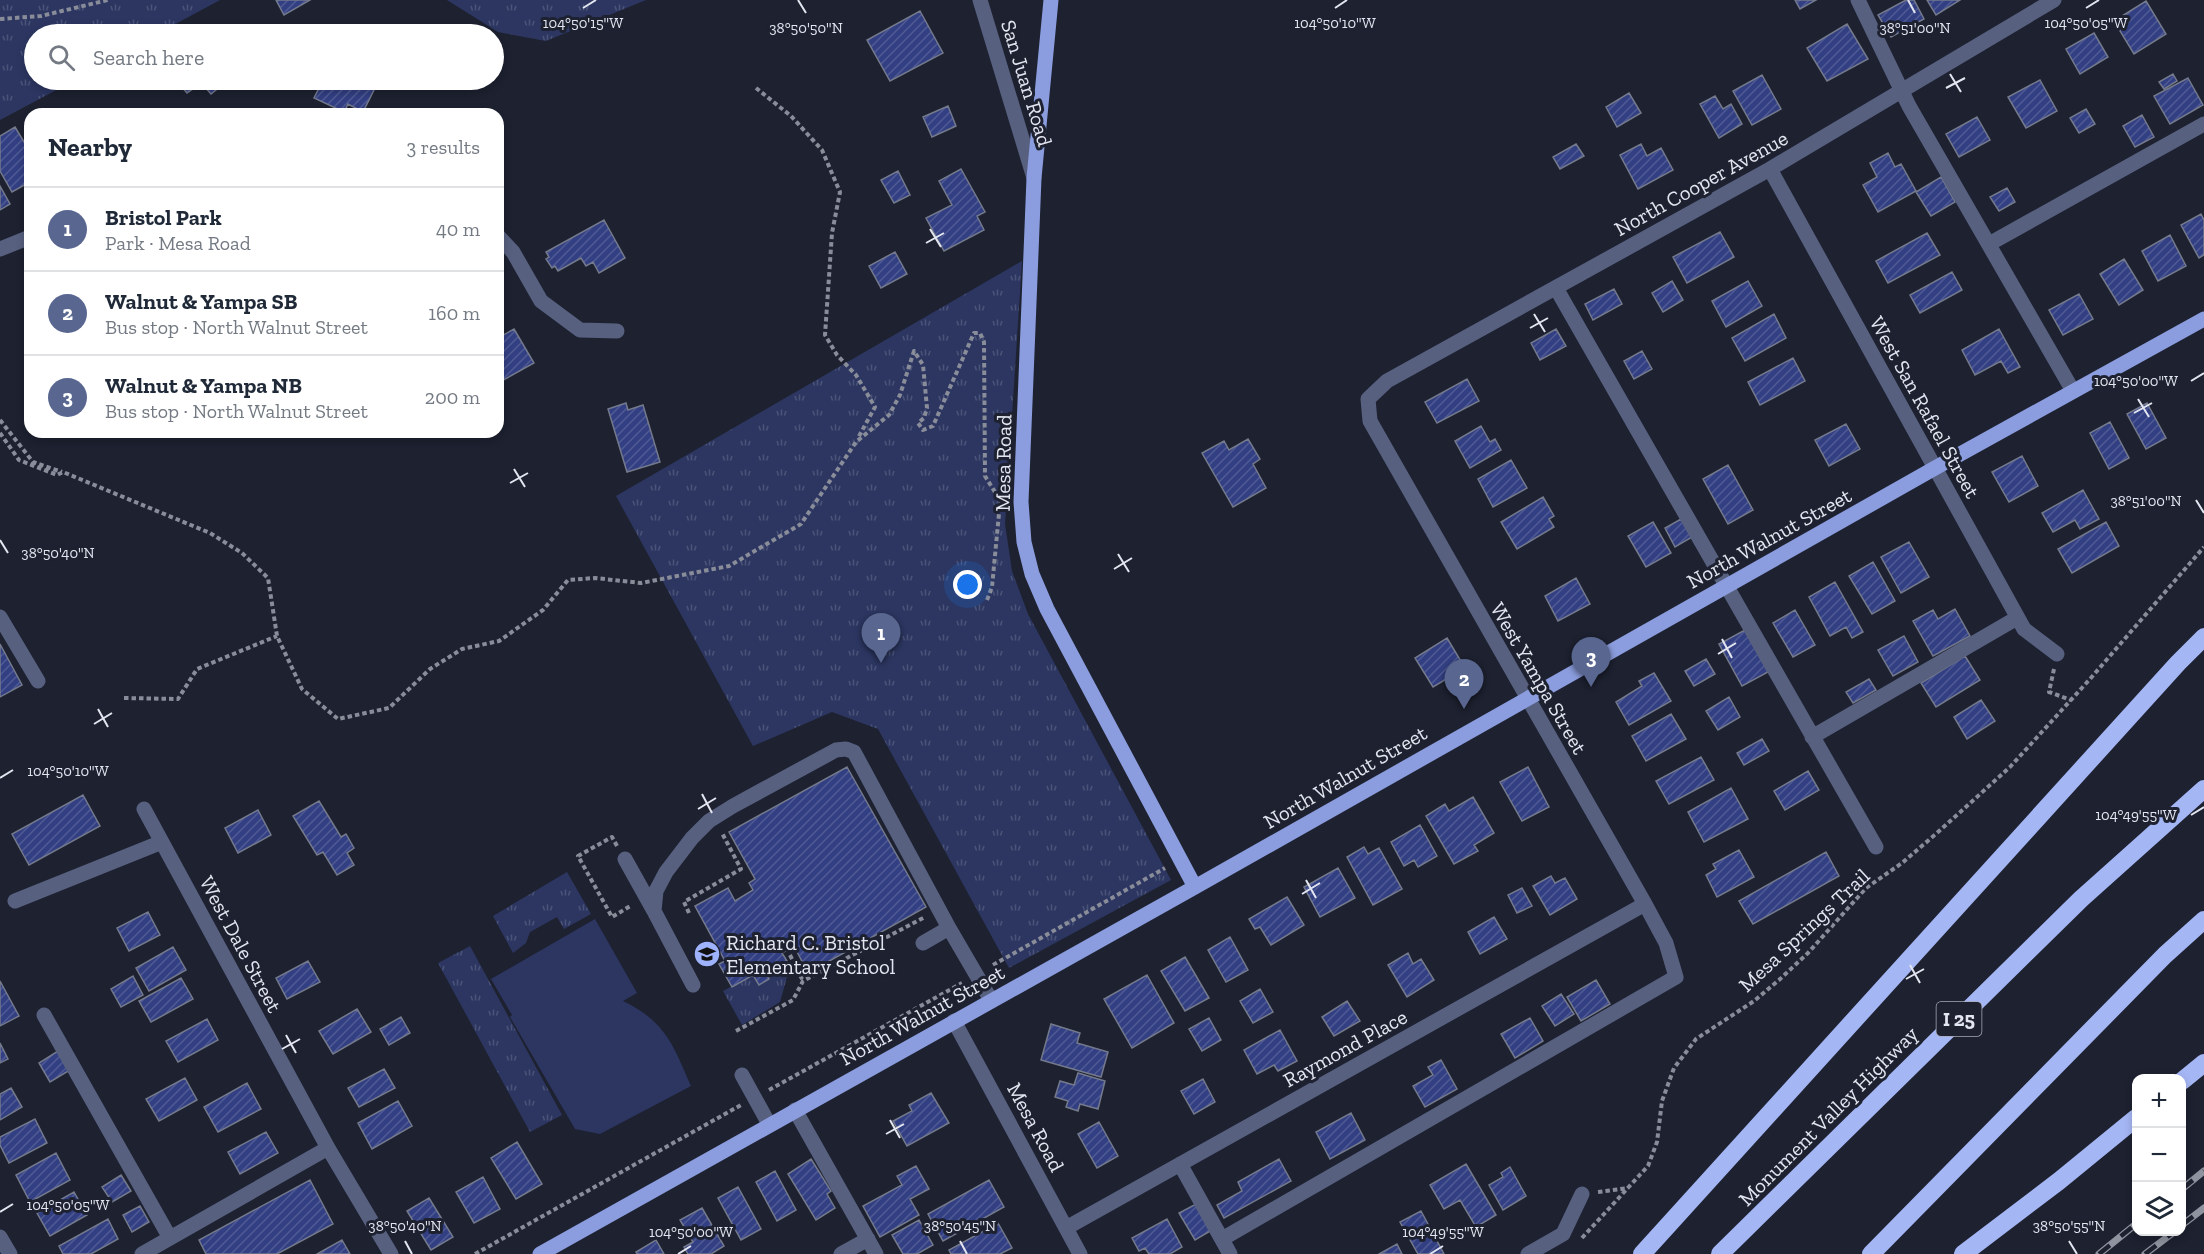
<!DOCTYPE html>
<html lang="en">
<head>
<meta charset="utf-8">
<style>
	body { margin:0; font-family:"Zilla Slab",serif; background:#f2f2f3; color:#1f2937 }
	.controls { position:absolute; right:18px; bottom:18px; display:grid; overflow:hidden; border-radius:12px; box-shadow:0 3px 9px #0003 }
	.controls button { width:54px; height:54px; display:grid; place-items:center; padding:0; border:0; border-bottom:2px solid #e0e1e3; background:#fff; color:#1f2937; font:30px sans-serif }
	.you { position:absolute; left:968px; top:585px; width:21px; height:21px; margin:-15px; border:4px solid #fff; border-radius:50%; background:#1a73e8; box-shadow:0 0 0 9px #1a73e833 }
	.badge { display:grid; place-items:center; width:39px; height:39px; border-radius:50%; background:#596790; color:#fff; font-size:20px; font-weight:700 }
	.pin { position:absolute; translate:-50% -50px; filter:drop-shadow(0 2px 3px #0008) }
	.pin::after { content:''; position:absolute; top:32px; width:21px; height:18px; background:inherit; clip-path:polygon(0 0,100% 0,50% 100%) }
	.list { margin:0; padding:0; list-style:none }
	h2 { display:flex; justify-content:space-between; align-items:center; height:78px; margin:0; padding:0 24px; font-size:26px }
	h2 small { font-size:20px; font-weight:400; color:#747a83 }
	.list li { display:grid; grid-template-columns:39px 1fr auto; gap:18px; align-items:center; box-sizing:border-box; height:84px; padding:0 24px; border-top:2px solid #e0e1e3 }
	.list b { display:block; font-size:22px; white-space:nowrap }
	.list p { margin:0; font-size:20px; white-space:nowrap; color:#747a83 }
	.list em { font-size:20px; font-style:normal; color:#747a83 }
	.icon { flex:none; width:33px; height:33px; fill:none; stroke:currentColor; stroke-width:2; stroke-linecap:round; stroke-linejoin:round }
	.map { position:relative; flex:none; width:2204px; height:1254px; overflow:hidden }
	.search { position:absolute; background:#fff; box-shadow:0 3px 9px #0003; left:24px; top:24px; width:480px; height:66px; display:flex; align-items:center; gap:15px; box-sizing:border-box; padding:0 21px; border-radius:33px; color:#747a83; font-size:22px }
	.panel { position:absolute; background:#fff; box-shadow:0 3px 9px #0003; left:24px; top:108px; width:480px; height:330px; border-radius:18px }
	.map>svg:first-child { display:block }
</style>
</head>
<body>
<div class="map">
<svg width="2204" height="1254" viewBox="0 0 2204 1254">
	<defs>
		<pattern id="park-tufts" width="24" height="20" patternUnits="userSpaceOnUse" patternTransform="scale(1.5)"><rect width="24" height="20" fill="#2c3661"/><path d="M3 7l-1-3M5 7V3M7 7l1-3M15 17l-1-3M17 17v-4M19 17l1-3" fill="none" stroke="#4a5378"/></pattern>
		<pattern id="building-hatch" width="6" height="6" patternUnits="userSpaceOnUse" patternTransform="scale(1.5)"><rect width="6" height="6" fill="#323f83"/><path d="M-1 1l2-2M0 6l6-6M5 7l2-2" fill="none" stroke="#505b95"/></pattern>
	</defs>
	<rect width="100%" height="100%" fill="#1d2130"/>
	<!-- park -->
	<path fill="url(#park-tufts)" d="M0,0H220L157,34H34V80H75L0,120Z
		M447,0H646L546,41L498,32Z
		M1022,261L1005,524L1012,571L1028,614L1171,880L1009,968L878,729L832,712L753,746L616,496Z
		M567,872L591,914L564,929L557,917L530,932L526,943L513,953L493,916Z
		M470,946L562,1115L530,1132L438,963Z
		M780,965L787,977L780,1002L742,1025L723,991L753,975L759,985L769,979L766,973Z"/>
	<!-- garden -->
	<path fill="#2c3661" d="M595,919L637,993L623,1001C666,1022 673,1045 691,1086L600,1134L575,1129L510,1017L512,1015L491,979Z"/>
	<!-- building -->
	<path fill="url(#building-hatch)" stroke="#747a8c" stroke-width="1.5" d="M276,0H310L284,15Z
		M1795,0H1816L1800,9Z
		M1906,0H1914L1924,19L1891,37L1878,15Z
		M1927,0H1960L1936,15Z
		M2146,1L2166,34L2134,54L2114,21Z
		M920,11L943,53L890,81L867,40Z
		M1847,24L1868,59L1827,81L1807,48Z
		M2094,33L2108,57L2080,74L2066,49Z
		M2173,74L2177,81L2164,89L2159,82Z
		M1762,75L1781,109L1752,125L1733,91Z
		M2188,78L2203,105L2170,124L2154,96Z
		M176,80H224L226,82L211,94L199,80L195,83L197,86L187,93Z
		M323,80L332,81L379,80L363,112L348,104L344,112L314,98Z
		M2040,80L2057,111L2026,128L2008,97Z
		M1629,93L1641,113L1617,127L1606,107Z
		M1715,96L1723,109L1731,104L1742,124L1719,138L1700,104Z
		M948,106L956,126L932,137L923,117Z
		M2086,109L2095,124L2079,133L2070,118Z
		M2142,115L2154,137L2135,147L2123,126Z
		M1977,117L1990,140L1959,157L1946,134Z
		M15,127L27,147L30,145V187L28,183L12,192L0,171V136Z
		M1576,144L1584,156L1560,169L1553,157Z
		M1641,144L1647,156L1661,148L1673,170L1638,189L1620,155Z
		M1888,153L1895,167L1901,164L1916,191L1878,212L1863,185L1877,177L1870,163Z
		M961,169L985,212L977,216L984,230L944,251L926,218L952,205L939,181Z
		M898,171L910,195L894,203L881,180Z
		M1941,177L1955,202L1931,216L1916,192Z
		M0,186L10,204L0,210Z
		M2007,188L2015,202L1999,211L1990,197Z
		M2201,214L2204,220V255L2199,258L2181,225Z
		M604,220L625,258L599,273L593,262L586,266L581,258L558,271L555,266L552,268L546,259L549,257L546,252Z
		M1720,232L1734,257L1687,283L1673,257Z
		M1927,233L1940,255L1888,283L1876,261Z
		M2170,235L2186,266L2158,281L2142,251Z
		M895,252L907,274L881,288L869,266Z
		M2124,259L2143,290L2119,305L2100,274Z
		M1952,272L1962,290L1920,313L1910,295Z
		M1672,281L1683,300L1663,312L1652,293Z
		M1748,281L1762,306L1726,327L1712,301Z
		M1614,289L1622,304L1593,320L1585,304Z
		M2079,294L2093,319L2063,335L2049,310Z
		M1774,314L1786,338L1745,361L1732,338Z
		M514,329L534,363L498,383V338Z
		M1556,329L1566,346L1540,360L1531,343Z
		M1999,329L2020,367L2008,373L2001,361L1975,375L1962,350Z
		M1642,351L1652,369L1634,379L1624,361Z
		M1793,358L1805,381L1760,405L1748,382Z
		M1467,379L1479,401L1437,423L1425,402Z
		M626,403L628,410L643,405L660,462L627,472L608,409Z
		M2147,403L2166,438L2146,449L2127,414Z
		M2110,422L2129,458L2109,469L2090,433Z
		M1846,424L1860,449L1829,466L1815,440Z
		M1481,426L1490,442L1495,439L1501,450L1470,468L1455,441Z
		M1248,439L1260,459L1253,464L1266,488L1233,507L1202,453L1224,441L1229,450Z
		M2022,456L2038,486L2009,502L1992,472Z
		M1511,460L1527,488L1493,507L1478,479Z
		M1728,465L1753,510L1728,524L1703,479Z
		M2083,490L2099,519L2080,529L2075,520L2053,532L2042,513Z
		M1543,497L1554,516L1549,519L1554,527L1517,549L1501,522Z
		M1681,519L1692,537L1675,547L1665,528Z
		M1653,522L1671,553L1646,567L1628,536Z
		M2106,522L2119,546L2072,573L2058,549Z
		M1909,542L1929,577L1901,593L1881,557Z
		M1873,562L1895,601L1872,614L1849,576Z
		M1576,578L1590,604L1558,621L1545,596Z
		M1835,582L1863,632L1852,638L1846,627L1830,636L1809,597Z
		M1955,609L1970,636L1933,656L1913,621L1933,610L1938,619Z
		M1795,610L1815,645L1793,657L1773,623Z
		M1745,630L1768,672L1742,686L1719,644Z
		M1904,636L1918,662L1893,676L1878,650Z
		M1447,638L1465,668L1433,687L1415,658Z
		M0,644L22,685L0,697Z
		M1965,656L1980,680L1936,707L1921,683Z
		M1706,659L1715,674L1694,686L1685,671Z
		M1654,673L1671,701L1629,725L1616,702L1642,686L1639,681Z
		M1869,679L1876,690L1853,703L1846,692Z
		M1729,697L1740,717L1718,730L1706,711Z
		M1981,700L1995,721L1967,739L1954,717Z
		M1671,714L1686,739L1646,761L1632,736Z
		M1762,739L1769,751L1744,765L1737,753Z
		M1701,757L1714,780L1669,804L1656,781Z
		M847,767L926,907L808,973L794,946L782,953L787,961L766,973L769,979L759,985L753,975L732,987L719,964L725,961L695,906L728,888L735,901L753,890L749,883L755,879L729,832Z
		M1528,767L1549,807L1522,821L1500,782Z
		M1808,771L1819,790L1785,810L1774,791Z
		M1731,788L1748,819L1704,842L1688,812Z
		M83,795L100,826L29,865L12,834Z
		M1473,797L1494,833L1474,845L1478,851L1454,864L1426,816L1445,804L1449,811Z
		M319,801L341,837L346,834L354,848L347,853L354,865L337,875L323,852L317,855L293,816Z
		M258,810L271,835L238,853L225,828Z
		M1420,825L1437,856L1418,867L1414,860L1404,866L1391,842Z
		M1364,847L1368,854L1379,848L1402,889L1373,905L1347,857Z
		M1739,850L1754,877L1717,897L1706,875L1716,869L1713,864Z
		M1826,852L1839,876L1753,924L1739,901Z
		M1338,868L1355,898L1320,917L1304,887Z
		M1551,876L1555,883L1565,878L1577,899L1550,915L1533,886Z
		M1522,888L1532,906L1517,913L1508,895Z
		M1287,897L1304,925L1271,945L1260,927L1255,929L1249,919Z
		M148,912L160,935L129,951L117,928Z
		M1494,917L1507,939L1480,954L1468,932Z
		M1230,937L1248,970L1226,982L1208,950Z
		M173,947L186,970L149,991L136,968Z
		M1408,953L1413,964L1421,959L1434,980L1407,997L1388,965Z
		M1185,957L1209,998L1185,1011L1161,971Z
		M308,961L320,982L287,999L276,978Z
		M1147,975L1174,1023L1132,1048L1104,999Z
		M133,976L143,995L121,1007L111,989Z
		M181,978L193,999L151,1022L139,1001Z
		M1596,980L1610,1004L1581,1021L1567,997Z
		M0,981L19,1016L0,1026Z
		M1260,989L1273,1012L1253,1023L1240,1001Z
		M1561,994L1574,1014L1555,1026L1542,1006Z
		M1347,1001L1360,1021L1334,1036L1322,1017Z
		M357,1009L371,1032L333,1054L319,1031Z
		M401,1017L410,1033L389,1045L380,1029Z
		M1209,1018L1221,1040L1202,1051L1189,1029Z
		M1530,1018L1543,1041L1515,1058L1501,1034Z
		M207,1019L218,1040L178,1062L166,1041Z
		M1051,1024L1080,1033L1077,1043L1108,1052L1101,1077L1041,1060Z
		M1280,1030L1297,1061L1278,1071L1274,1065L1257,1074L1244,1050Z
		M0,1043L8,1059L0,1063Z
		M58,1051L70,1070L50,1082L39,1063Z
		M1441,1060L1457,1089L1425,1107L1413,1086L1433,1075L1428,1067Z
		M384,1069L395,1088L359,1107L348,1088Z
		M1078,1073L1105,1081L1098,1109L1080,1104L1078,1111L1066,1107L1068,1101L1055,1097L1060,1081L1074,1085Z
		M185,1078L197,1100L159,1121L146,1099Z
		M1203,1079L1215,1102L1194,1114L1181,1091Z
		M247,1083L261,1109L218,1132L204,1107Z
		M11,1088L22,1107L0,1120V1094Z
		M931,1093L949,1123L907,1146L893,1121L912,1111L909,1105Z
		M398,1101L412,1126L372,1149L358,1123Z
		M1351,1113L1365,1140L1330,1159L1316,1132Z
		M35,1119L47,1143L9,1163L0,1145V1137Z
		M1099,1122L1118,1156L1097,1168L1078,1134Z
		M266,1132L278,1153L240,1174L228,1152Z
		M517,1142L542,1184L516,1199L491,1158Z
		M56,1153L70,1180L30,1202L16,1175Z
		M811,1159L831,1191L827,1194L835,1208L816,1220L788,1174Z
		M1279,1159L1291,1181L1224,1218L1217,1205L1242,1191L1238,1182Z
		M1466,1164L1496,1215L1476,1227L1460,1200L1444,1209L1430,1185Z
		M916,1166L929,1189L910,1199L919,1215L880,1237L863,1206L902,1185L897,1176Z
		M1510,1167L1526,1196L1503,1210L1489,1185L1503,1177L1501,1173Z
		M775,1171L796,1210L777,1221L756,1182Z
		M121,1175L131,1191L112,1202L102,1187Z
		M483,1177L500,1209L474,1223L456,1192Z
		M310,1180L333,1224L277,1254H206L199,1240Z
		M989,1180L1004,1207L943,1241L928,1214Z
		M738,1187L761,1229L741,1240L718,1198Z
		M74,1192L87,1215L50,1236L37,1213Z
		M429,1198L453,1237L431,1250L407,1211Z
		M1198,1203L1212,1230L1195,1240L1179,1213Z
		M140,1206L149,1222L132,1232L123,1215Z
		M702,1208L724,1246L711,1254H688L684,1247L693,1242L680,1220Z
		M1421,1211L1444,1254H1418L1400,1222Z
		M108,1219L118,1239L91,1254H63L59,1246Z
		M1167,1219L1182,1247L1170,1254H1149L1145,1248L1139,1251L1132,1238Z
		M919,1220L933,1245L917,1254H903L892,1235Z
		M998,1223L1012,1248L1000,1254H951L949,1250Z
		M342,1240L350,1254H317Z
		M656,1240L664,1254H637L636,1252Z
		M1397,1244L1402,1254H1379Z"/>
	<g fill="none" stroke-linecap="round" stroke-linejoin="round">
		<!-- path -->
		<path stroke="#898c99" stroke-width="4" stroke-dasharray="4.5 3" stroke-linecap="butt" d="M0,19L41,16L108,0
			M756,88L791,116L822,150L840,192L832,233L825,335L837,355L856,375L875,407L858,438
			M0,420L33,462L62,472
			M0,433L19,460L57,475L63,472L210,533L242,553L268,578L277,636L302,689L338,719L389,708L430,669L462,649L499,641L543,610L568,580L595,578L641,583L729,566L801,524L856,442L889,415L900,395L914,351L923,365L927,408L924,418L918,423L923,430L933,426L974,333H980L984,342L985,476L1003,505
			M987,600L992,587L1000,503
			M2054,669L2049,692L2071,700
			M124,698L178,699L197,669L277,636
			M617,846L612,837L578,856L612,917L632,905
			M689,913L684,902L741,869L722,833
			M790,955L803,981
			M993,965L1165,868
			M736,1031L793,1000L803,981L925,917
			M769,1090L962,983
			M1598,1192L1628,1188
			M1582,1238L1648,1166L1657,1142L1662,1101L1674,1068L1696,1039L1754,1001L1779,980L1808,953L1866,888L1902,863L1937,833L2010,767L2090,679L2204,547
			M475,1254L741,1105"/>
		<!-- minor -->
		<path stroke="#57607f" stroke-width="15" d="M980,0L1034,178
			M1858,0L1909,106L2073,391
			M1770,169L2024,629L2057,654
			M498,236L513,252L541,301L580,330L617,331
			M1989,244L2204,124
			M0,249L30,237
			M1556,288L1876,847
			M0,617L38,681
			M1812,737L2017,618
			M144,809L328,1148L391,1254
			M625,859L654,911
			M15,901L162,842
			M923,943L949,928L991,1000
			M693,985L654,911L656,891L666,872L692,838L709,821L733,806L836,750L846,749L854,752L949,928
			M44,1015L170,1238
			M954,1021L1080,1254
			M742,1075L769,1124
			M795,1110L876,1254
			M1180,1164L1230,1254
			M1066,1228L1645,904
			M0,1237L10,1254
			M1222,1239L1676,977L1666,943L1645,904L1370,421L1368,399L1387,381L1770,169L2054,0
			M142,1254L328,1148
			M841,1254L868,1239
			M1528,1254L1563,1234L1582,1194"/>
		<!-- major -->
		<path stroke="#8b9dde" stroke-width="15" d="M1051,0L1034,178L1021,502L1024,542L1032,574L1047,609L1195,887
			M540,1254L1195,887L1935,468L2204,319"/>
		<!-- highway -->
		<path stroke="#a5b6f5" stroke-width="18" d="M2182,1081L2204,1063
			M1642,1254L2178,663L2204,637
			M1720,1254L2081,899L2204,789
			M1871,1254L2165,955L2204,920
			M1963,1254L2059,1181L2136,1118"/>
		<defs>
			<path id="rail" d="M2182,1189L2204,1171
				M2182,1225L2204,1208
				M2099,1254L2136,1224
				M2145,1254L2174,1232"/>
		</defs>
		<!-- rail casing -->
		<use href="#rail" stroke="#8f939f" stroke-width="7"/>
		<!-- rail -->
		<use href="#rail" stroke="#1d2130" stroke-width="4.5" stroke-dasharray="14" stroke-linecap="butt"/>
	</g>
	<!-- ticks -->
	<path fill="none" stroke="#e3e6f0" stroke-width="2" d="M798,0L806,13M1908,0L1915,13M583,8L596,0M1335,8L1347,0M2086,8L2099,0M1950,74L1961,92M1946,88L1965,78M930,229L941,247M926,243L944,233M1534,314L1545,332M1530,328L1548,318M2191,381L2204,373M2138,399L2149,417M2134,413L2152,403M514,469L525,487M510,483L528,473M2196,500L2204,513M0,540L8,553M1118,554L1129,572M1114,569L1132,558M1722,639L1732,658M1718,654L1736,643M98,709L108,727M94,724L112,713M0,778L13,770M702,794L712,813M698,809L716,798M2191,815L2204,807M1306,880L1316,898M1302,894L1320,883M1910,965L1920,983M1906,979L1924,969M286,1035L296,1053M282,1049L300,1039M890,1120L900,1138M886,1134L904,1124M0,1212L13,1204M405,1241L412,1254M960,1241L967,1254M2069,1241L2077,1254M678,1254L691,1246M1430,1254L1443,1246"/>
	<!-- icons -->
	<defs>
		<symbol id="school-disc" viewBox="-11 -11 22 22"><circle r="9.5" fill="#9fb3fd" stroke="#1d2130"/><path d="M0-5L7-2L0 1L-7-2ZM-4 1L0 2.5L4 1V4Q0 6-4 4Z" fill="#111"/></symbol>
	</defs>
	<g fill-rule="evenodd">
		<use href="#school-disc" x="692" y="939" width="30" height="30"/>
	</g>
	<g text-anchor="middle" dominant-baseline="central" stroke-width="6" stroke-linejoin="round" paint-order="stroke">
		<!-- shield labels -->
		<rect fill="#1d2130" stroke="#a8abb6" stroke-width="1.5" x="1936.5" y="1002" width="45" height="34" rx="4.5"/>
		<g font-size="20" font-weight="bold" fill="#e3e6f0">
			<text x="1959" y="1019">I 25</text>
		</g>
		<!-- street labels -->
		<g font-size="21" fill="#e3e6f0" stroke="#1d2130">
			<text transform="translate(1027 83) rotate(73)">San Juan Road</text>
			<text transform="translate(1701 183) rotate(-29)">North Cooper Avenue</text>
			<text transform="translate(1925 407) rotate(61)">West San Rafael Street</text>
			<text transform="translate(1003 463) rotate(-89)">Mesa Road</text>
			<text transform="translate(1769 538) rotate(-29)">North Walnut Street</text>
			<text transform="translate(1539 678) rotate(60)">West Yampa Street</text>
			<text transform="translate(1345 777) rotate(-30)">North Walnut Street</text>
			<text transform="translate(1804 930) rotate(-43)">Mesa Springs Trail</text>
			<text transform="translate(241 944) rotate(62)">West Dale Street</text>
			<text transform="translate(922 1015) rotate(-29)">North Walnut Street</text>
			<text transform="translate(1345 1048) rotate(-29)">Raymond Place</text>
			<text transform="translate(1828 1116) rotate(-45)">Monument Valley Highway</text>
			<text transform="translate(1036 1127) rotate(62)">Mesa Road</text>
		</g>
		<!-- poi labels -->
		<g font-size="21" fill="#e3e6f0" stroke="#1d2130" text-anchor="start">
			<text x="726" y="942">Richard C. Bristol<tspan x="726" dy="24">Elementary School</tspan></text>
		</g>
	</g>
	<g font-size="15" text-anchor="middle" fill="#e3e6f0" stroke="#1d2130" stroke-width="6" stroke-linejoin="round" paint-order="stroke">
		<text x="583" y="28">104°50'15"W</text>
		<text x="1335" y="28">104°50'10"W</text>
		<text x="2086" y="28">104°50'05"W</text>
		<text x="806" y="33">38°50'50"N</text>
		<text x="1915" y="33">38°51'00"N</text>
		<text x="2136" y="386">104°50'00"W</text>
		<text x="2146" y="506">38°51'00"N</text>
		<text x="58" y="558">38°50'40"N</text>
		<text x="68" y="776">104°50'10"W</text>
		<text x="2136" y="820">104°49'55"W</text>
		<text x="68" y="1210">104°50'05"W</text>
		<text x="405" y="1231">38°50'40"N</text>
		<text x="960" y="1231">38°50'45"N</text>
		<text x="2069" y="1231">38°50'55"N</text>
		<text x="691" y="1237">104°50'00"W</text>
		<text x="1443" y="1237">104°49'55"W</text>
	</g>
</svg>
<div class="controls">
<button>+</button>
<button>−</button>
<button><svg class="icon" aria-label="layers" viewBox="0 0 24 24"><path d="M12 4l9 5-9 5-9-5zM3 14l9 5 9-5"/></svg></button>
</div>
<div class="you"></div>
<div class="pin badge" style="left:881px;top:663px">1</div>
<div class="pin badge" style="left:1464px;top:709px">2</div>
<div class="pin badge" style="left:1591px;top:687px">3</div>
<div class="search"><svg class="icon" aria-label="search" viewBox="0 0 24 24"><circle cx="10" cy="10" r="6"/><path d="M15 15l6 6"/></svg>Search here</div>
<section class="panel">
<h2>Nearby<small>3 results</small></h2>
<ul class="list">
<li><span class="badge">1</span><div><b>Bristol Park</b><p>Park · Mesa Road</p></div><em>40 m</em></li>
<li><span class="badge">2</span><div><b>Walnut &amp; Yampa SB</b><p>Bus stop · North Walnut Street</p></div><em>160 m</em></li>
<li><span class="badge">3</span><div><b>Walnut &amp; Yampa NB</b><p>Bus stop · North Walnut Street</p></div><em>200 m</em></li>
</ul>
</section>
</div>
</body>
</html>
